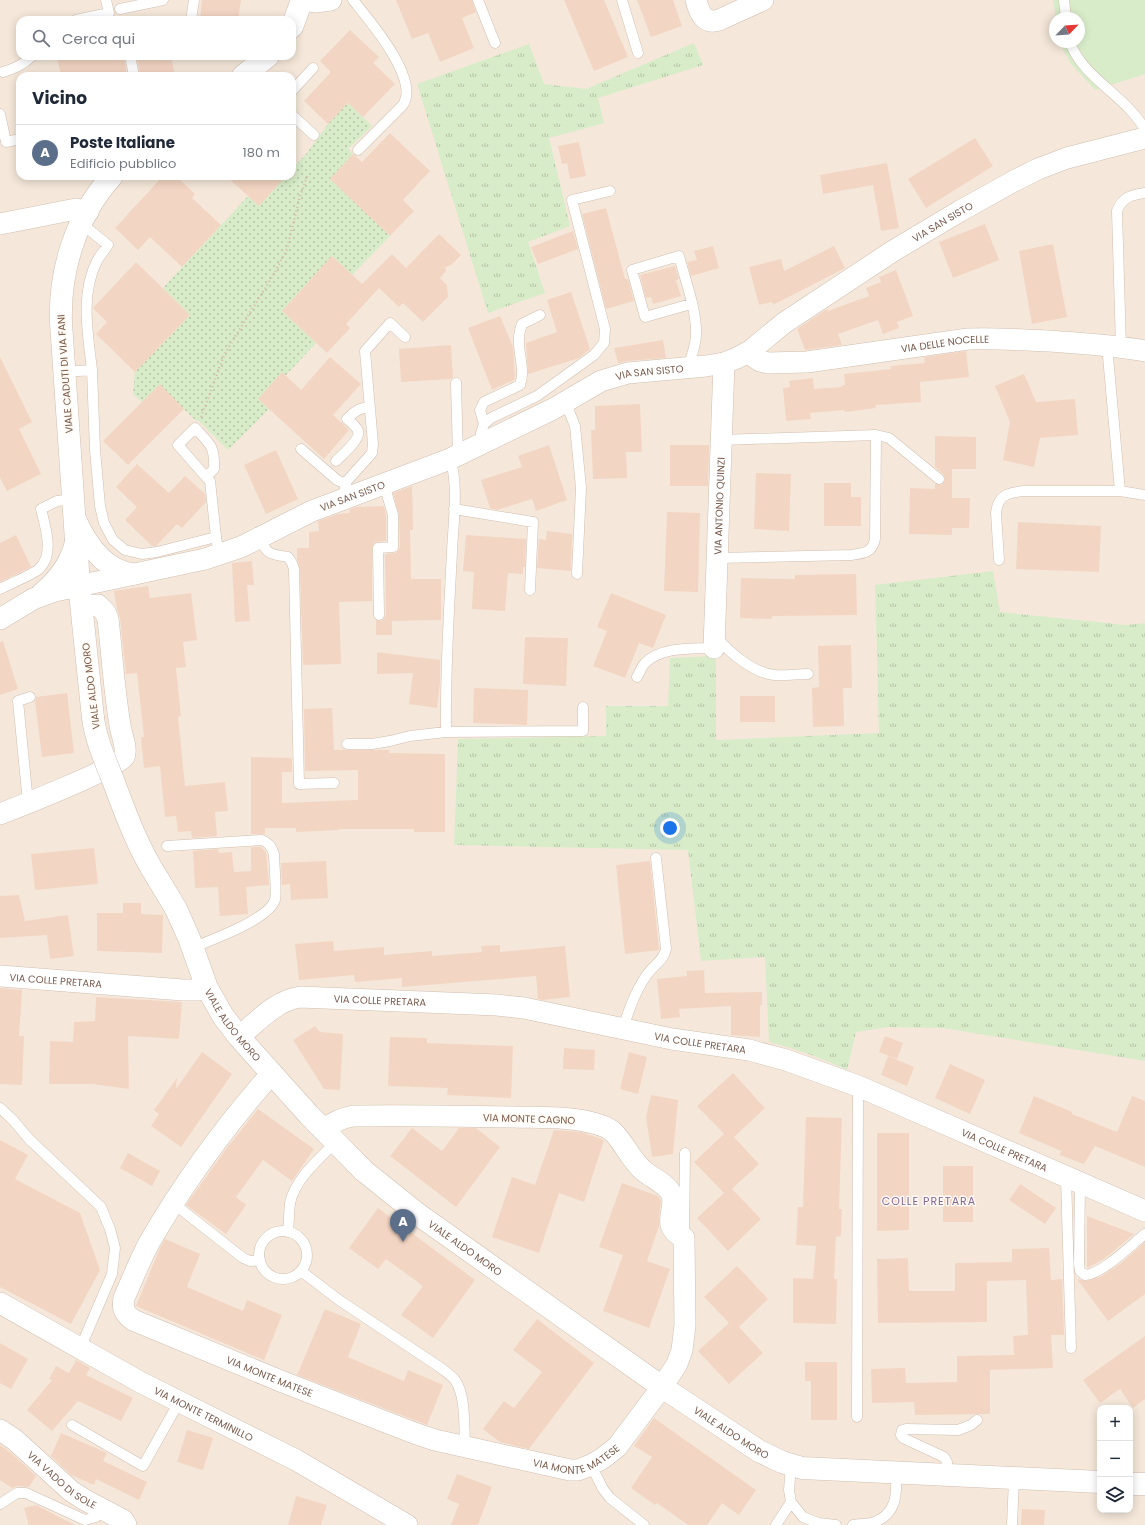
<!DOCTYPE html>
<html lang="it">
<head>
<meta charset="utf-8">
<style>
	body { margin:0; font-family:Poppins,sans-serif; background:#f6f6f7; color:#1f2937 }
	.controls { position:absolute; right:12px; bottom:12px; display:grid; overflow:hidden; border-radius:8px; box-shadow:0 2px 10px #0003 }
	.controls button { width:36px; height:36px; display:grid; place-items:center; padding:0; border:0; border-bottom:1px solid #e0e1e3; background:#fff; color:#1f2937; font:20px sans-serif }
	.compass { position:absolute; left:1049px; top:12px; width:36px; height:36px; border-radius:50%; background:#fff; box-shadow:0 2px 10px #0003; rotate:65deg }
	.you { position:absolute; left:670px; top:828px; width:14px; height:14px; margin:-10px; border:3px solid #fff; border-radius:50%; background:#1a73e8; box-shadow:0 0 0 6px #1a73e833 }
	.badge { display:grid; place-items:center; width:26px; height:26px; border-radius:50%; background:#1a73e8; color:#fff; font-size:13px; font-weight:700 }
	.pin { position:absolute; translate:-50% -33px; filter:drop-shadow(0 1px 2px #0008) }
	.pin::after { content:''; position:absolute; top:21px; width:14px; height:12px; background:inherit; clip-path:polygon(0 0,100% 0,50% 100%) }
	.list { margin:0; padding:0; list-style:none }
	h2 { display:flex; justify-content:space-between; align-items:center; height:52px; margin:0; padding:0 16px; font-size:17px }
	h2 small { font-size:13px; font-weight:400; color:#747a83 }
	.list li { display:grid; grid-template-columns:26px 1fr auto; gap:12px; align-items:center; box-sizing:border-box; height:56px; padding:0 16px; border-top:1px solid #e0e1e3 }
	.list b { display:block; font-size:15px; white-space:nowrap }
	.list p { margin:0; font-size:13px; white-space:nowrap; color:#747a83 }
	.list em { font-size:13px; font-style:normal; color:#747a83 }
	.icon { flex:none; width:22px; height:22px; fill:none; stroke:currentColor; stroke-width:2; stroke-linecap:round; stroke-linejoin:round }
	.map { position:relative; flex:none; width:1145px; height:1525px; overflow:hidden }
	.search { position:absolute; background:#fff; box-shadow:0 2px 10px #0003; left:16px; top:16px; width:280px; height:44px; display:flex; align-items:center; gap:10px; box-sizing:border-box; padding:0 14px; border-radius:12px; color:#747a83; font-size:15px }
	.panel { position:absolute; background:#fff; box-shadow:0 2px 10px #0003; left:16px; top:72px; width:280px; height:108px; border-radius:12px }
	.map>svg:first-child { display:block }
</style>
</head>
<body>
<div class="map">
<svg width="1145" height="1525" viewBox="0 0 1145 1525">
	<defs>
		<pattern id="grass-tufts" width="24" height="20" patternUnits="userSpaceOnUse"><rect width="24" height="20" fill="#d8ecc9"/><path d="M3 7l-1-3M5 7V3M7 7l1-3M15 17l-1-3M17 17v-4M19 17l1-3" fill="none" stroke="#b4c2a5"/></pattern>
		<pattern id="park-dots" width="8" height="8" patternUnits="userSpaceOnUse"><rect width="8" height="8" fill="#d8ecc9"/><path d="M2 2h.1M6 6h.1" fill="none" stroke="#b4c2a5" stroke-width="1.8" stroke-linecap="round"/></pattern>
	</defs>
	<rect width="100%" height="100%" fill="#fdf6ec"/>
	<!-- residential -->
	<path fill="#f5e8da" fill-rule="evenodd" d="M0,0H1145V1525H0ZM1055,18H1079V42H1055ZM20,20H292V56H20ZM20,76H292V176H20ZM1100,1408H1130V1510H1100Z"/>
	<!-- grass -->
	<path fill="url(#grass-tufts)" d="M694,43L703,65L598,98L604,123L549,138L570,226L528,242L545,293L488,313L417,84L529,44L544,84L586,89Z
		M993,571L1000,612L1126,625L1145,623V1061L943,1028L888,1027L856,1032L847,1070C822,1058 797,1049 769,1042L765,957L701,961L688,850L454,845L458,739L606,736V706H668L670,658L716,656V740L879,733L875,585Z"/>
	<!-- park -->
	<path fill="url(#park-dots)" d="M348,103L372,126L348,149L353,154L330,179L390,236L352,275L332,256L282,311L316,343L285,376L258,399L269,409L228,450L199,421L195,420L160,385L142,402L133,394L135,372L190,315L163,288L248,196L259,206L286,176H292V169L307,153L328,124Z"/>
	<!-- pitch -->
	<path fill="#d8ecc9" d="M1053,0H1145V74L1095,90L1071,64L1060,44L1059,42H1079V18H1056Z"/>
	<!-- building -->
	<path fill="#f3d5c3" d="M202,0H241L238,20H200Z
		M396,0H472L476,12L462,18L474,48L440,62L428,33L412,39Z
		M564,0H604L628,57L594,71Z
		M637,0H673L682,26L651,37Z
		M350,30L379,57L373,63L395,84L363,117L348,103L328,124L304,101L331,72L320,61Z
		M57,56H124L127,76H61Z
		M137,56H171L175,76H140Z
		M390,133L430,171L403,200L414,211L390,236L330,179L353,154L362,162Z
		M975,138L993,166L926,208L908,179Z
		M579,142L586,176L570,179L567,163L562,164L558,146Z
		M887,163L899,228L881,231L873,185L823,194L820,175Z
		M163,176H176L195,194L192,198L221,225L182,267L150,237L138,250L115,228Z
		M226,176H286L259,206Z
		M606,208L625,279H628L634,301L606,309L582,214Z
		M985,224L999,260L953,278L939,242Z
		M573,231L578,249L538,264L531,247Z
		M439,234L461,255L451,265L445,267L446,271L440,278L447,285L448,297L423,322L403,303L399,307L379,288L346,324L350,328L327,353L282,311L332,256L362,284L392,254L406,268Z
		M1053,244L1067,317L1032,324L1019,251Z
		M713,246L719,268L691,276L687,262L697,260L694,251Z
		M834,246L845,268L773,305L772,302L759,305L749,267L781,259L784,271Z
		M136,262L190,315L135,372L96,334L107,322L93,308Z
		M675,266L679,279L676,280L681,296L653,304L651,297L646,298L640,275Z
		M896,270L913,316L897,322L899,328L883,334L878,320L838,334L842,345L805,350L797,329L827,309L828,311L869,296L866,288L881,282L879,277Z
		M571,292L590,349L579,358L528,374L526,343L557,332L547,300Z
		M500,316L513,347L515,377L514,380L492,390L468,328Z
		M663,340L666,358L627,361L618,363L614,348Z
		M451,345L453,377L451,379L401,382L399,349Z
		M966,351L969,377L920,382L921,402L875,405L876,408L845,412L844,410L810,413L811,419L786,421L783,388L790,387L789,381L813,378L814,389L842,387L841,386L845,385L844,374L891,369V366L925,363L924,357Z
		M0,357L32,422L19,429L41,474L7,491L0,478Z
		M330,357L361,384L333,415L349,430L324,459L258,399L282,372L301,390Z
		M1024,374L1036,402L1075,399L1078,435L1040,438L1034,467L1003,460L1010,422L995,386Z
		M160,384L184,409L128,465L103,441Z
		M640,404L642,452H626L627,478L593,479L591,430H595V406Z
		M935,436L976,437V469H952V498H970L969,528H952V535L909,534L910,488L935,489V484L941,485L945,480L943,474L935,467Z
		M549,445L567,500L536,511L532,499L497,510L490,508L481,480L522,467L518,456Z
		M670,445H709L708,486H670Z
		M276,450L298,499L266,514L244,465Z
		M137,464L169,493L185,476L205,494L206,502L182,528L177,524L156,546H152L125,520L137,507L116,487Z
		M756,473L791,474L789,531L754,529Z
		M824,483H851V497H861V526H824Z
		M412,486L413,530H410L411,579H441V620L392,621V635H376V621L383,620L386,615L385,554L396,553L400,547L399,515L393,493Z
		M384,506L386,516V541L375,542L372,548V601L339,602L341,664L303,665L300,569L297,559V548H309V532L319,531L318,521L338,514L350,513V509L356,507Z
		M667,512L700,513L698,592L664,591Z
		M1018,522L1101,526L1099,572L1016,569Z
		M547,531L572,534L571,571L537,568L539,539L546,540Z
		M16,535L31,567L0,582V543Z
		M466,535L526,539L525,567H523V574L508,573L505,611L472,609L474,572L463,571Z
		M252,561L254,585H247L250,621L235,622L232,563Z
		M856,574L857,615L772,616V619L740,618L741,578L795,579V575Z
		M148,586L150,598L191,593L197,640L183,642L186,667L176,668L181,716L178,717L185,786L225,782L228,811L215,812L217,836L192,838L191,831L178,832L176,816L165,817L160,766L144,768L141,737H144L137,673L126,674L120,618L117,609L114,591Z
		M611,593L666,615L653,648L639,643L625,678L593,666L607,631L597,627Z
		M525,637L568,638L566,686L523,684Z
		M3,641L18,689L0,695V642Z
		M851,645L852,688H843L844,726L813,727L812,688L819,687L818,646Z
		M377,652L440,660V682L437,708L409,704L413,673L377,674Z
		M474,688L528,690L527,725L473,723Z
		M67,693L74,753L42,757L35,701L36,697Z
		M740,696H775V722H740Z
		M332,708L334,750H389V753L445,754V832H414V829H339V830L296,832V828H265V834H251V757L292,758V772H282V803L358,800V770L305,771L304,709Z
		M251,847H261L266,852L269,885L246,887L248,914L220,916L218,887L195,888L193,851L218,849L219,853L232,852L234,872L251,871Z
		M94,848L98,884L35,890L31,854Z
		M326,861L328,898L291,900L290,884L282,885L281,863Z
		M650,861L659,950L625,954L616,865Z
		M19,895L25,921L68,915L74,956L50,959L47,935L0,938V896Z
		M123,903H141V914L163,915L162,953L97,951V913H123Z
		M333,941L334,951L384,947V955L432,951V956L482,952L481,946L500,945V952L565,946L570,997L542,1000L538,999L536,976L402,987V978L355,982L354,975L299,980L295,944Z
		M704,970L705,993L762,992V1005H760V1037L731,1035V1006L679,1009L680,1017L661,1019L657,979L687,976L686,971Z
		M0,988L22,990L19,1036H24L22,1085L0,1084Z
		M96,997L182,1002L179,1039L128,1036L129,1089L92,1084H49L50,1041L73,1042L74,1022L95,1021Z
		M315,1026L320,1032L343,1034L340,1090L324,1089L293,1040Z
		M885,1036L903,1043L897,1059L879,1052Z
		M390,1037L427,1038V1043L513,1046L511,1098L447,1095L448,1088L388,1086Z
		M564,1048L595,1050L594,1070L563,1069Z
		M202,1052L232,1074L181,1147L151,1126L159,1114L154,1110L177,1078L176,1089Z
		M629,1052L647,1057L638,1094L620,1089Z
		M888,1056L914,1067L907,1086L881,1075Z
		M950,1064L985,1080L970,1114L935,1098Z
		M733,1073L765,1108L734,1137L759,1164L732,1189L761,1219L728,1251L697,1218L724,1193L694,1162L724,1134L697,1106Z
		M651,1095L678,1100L673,1154L652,1157L646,1117Z
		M1034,1096L1072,1112V1114L1117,1132L1132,1096L1145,1101V1167L1095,1146L1084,1164L1060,1155L1061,1151L1019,1133Z
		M258,1109L314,1149L292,1181L263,1160L236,1197L246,1205L226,1234L186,1205L226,1149Z
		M806,1117L842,1118L839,1209H842L841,1236L836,1237L834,1279H837L836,1324L793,1323V1278L813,1279L816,1246L796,1245L798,1207H803Z
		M412,1128L442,1151L459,1128H476L500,1147L456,1207L390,1156Z
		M554,1130L581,1132L604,1140L584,1202L559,1193L539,1253L492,1237L512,1177L535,1185Z
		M877,1133H909V1230L877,1231Z
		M0,1140L28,1155L15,1179L80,1213L100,1270L71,1324L0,1287Z
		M128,1153L160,1171L152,1186L120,1168Z
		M943,1166H973V1222H943Z
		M622,1183L658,1196L661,1201L659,1216V1226L647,1261L670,1269L649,1328L603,1311L623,1255L599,1247Z
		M1020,1184L1056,1208L1045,1224L1009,1200Z
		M378,1208L475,1280L433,1338L401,1315L423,1286L386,1259L378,1269L349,1248Z
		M1087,1216L1134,1234L1104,1259L1087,1268Z
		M165,1239L200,1254L187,1287L243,1311L247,1300L282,1315L264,1360L136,1306L160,1248Z
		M1145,1242V1294L1108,1321L1077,1279L1086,1281L1102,1276L1120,1264Z
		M1049,1248L1051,1280L1062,1279L1064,1335H1051L1053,1368L990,1370V1414L915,1415L914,1402L872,1403L871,1369L905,1368L906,1383L957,1382V1356L1014,1355L1013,1336L1028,1335L1026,1280L987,1281V1322L878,1323L877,1259L908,1258L909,1291H955V1263L1012,1262V1249Z
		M737,1266L768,1299L739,1327L763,1353L729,1384L698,1351L729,1323L704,1297Z
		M325,1309L361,1324L348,1357L404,1381L408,1370L443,1385L427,1425L297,1375Z
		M537,1319L594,1363L529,1449L500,1442L483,1429L504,1401L514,1408L542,1372L513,1350Z
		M1145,1336V1399L1133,1408L1120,1389L1100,1403L1083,1380Z
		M0,1343L28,1359L11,1389L0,1383Z
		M76,1360L90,1368L86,1375L133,1398L121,1421L78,1401L52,1431L27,1410L52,1380L49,1379L56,1366L69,1373Z
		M805,1362H837V1420H811V1381H805Z
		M654,1418L756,1490L739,1515L722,1503L707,1525H688L657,1503L655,1505L631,1488L652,1457L634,1446Z
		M187,1430L213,1438L203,1470L177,1462Z
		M61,1433L107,1453L103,1461L147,1482L139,1500L96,1479L94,1485L71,1475L51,1456Z
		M0,1445L11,1453L36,1476L29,1487L17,1486L12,1488L0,1480Z
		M457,1474L492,1487L478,1525H451L459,1504L447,1499Z
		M296,1496L327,1505L321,1525H288Z
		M36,1505L38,1506L75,1525H29L24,1508Z
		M1022,1509L1045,1510L1044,1525H1021Z"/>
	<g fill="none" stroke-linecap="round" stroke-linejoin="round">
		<defs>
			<path id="service" d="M353,0C369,20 422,81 402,106L358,150
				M478,0L495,43
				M622,0L638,53
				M1064,0L1066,18
				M120,9L163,0
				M76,20L109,13L106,0
				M191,20L194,0
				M1070,42C1082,78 1127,96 1145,130
				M130,56L134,76
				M3,72C15,68 23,65 32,56
				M292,91L313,68
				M0,114L6,142L20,139
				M292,115L314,135
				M82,224L108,245C105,250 100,255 97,261C80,294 88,334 92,370
				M1107,345L1120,491
				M1121,347L1117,211C1122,197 1132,195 1145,193
				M688,368C691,357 696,345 696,335C697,310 685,280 679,256L632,270L645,317L691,304
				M64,372L92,370L95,450L100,506L104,523L113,540L125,550L142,554L157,552L216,537L219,555
				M456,383L458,455
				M565,401L575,426L581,488L577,574
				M484,424L480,410L484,402L520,385C527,366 513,346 522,324L540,315
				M721,440L876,435L889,438L939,479
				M485,442L481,433L484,424L491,418L537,396L594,355L604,343L605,329L572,200L610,191
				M301,449L337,480L346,484
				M450,459C459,484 453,525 452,552C449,612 445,672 446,732L583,731V707
				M336,461C342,455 361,439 358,431C356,426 351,422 347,419C355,411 359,408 370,407
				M206,477L214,469C215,446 210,444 195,428L178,445L206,477L210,481L216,537
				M348,497L345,488L347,481L372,453L373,444L365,351L390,323L405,337
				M454,509L533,522L530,590
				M259,538C268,555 269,554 288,557L292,563L294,569L299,784L334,783
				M717,558L851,555C864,553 872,553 875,539L876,435
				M999,560L996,513C998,495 1007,493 1023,491H1120L1145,495
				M0,589C9,584 32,575 39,569C55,554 45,526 41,509L57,501L73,499
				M379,615L378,548L393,547V515L384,484
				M717,637C728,652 754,673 774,675C785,676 797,674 808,674
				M637,677C640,672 642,666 645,663C663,646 692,649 714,648
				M347,744H372L390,741L410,736L446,732
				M28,803L18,701L30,697
				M167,846L262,840C269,843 271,846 274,854C274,862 277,894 275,900C268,920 211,940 192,948
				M623,1028C629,1010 635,992 646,976C652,966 664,961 666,949L656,858
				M0,1108L13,1120L29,1139L101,1207L110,1229L115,1248L112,1274L80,1349
				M1066,1177L1071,1348
				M1080,1183L1079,1264L1080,1271L1085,1275C1102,1274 1130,1246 1145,1234
				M173,1203L243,1258L250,1261L260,1260
				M259 1255a24 24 0 1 1 48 0a24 24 0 1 1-48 0Z
				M288,1232C289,1222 289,1212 290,1203C295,1179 319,1159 335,1143
				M684,1238L685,1153
				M301,1271L339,1300L441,1368C446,1372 451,1375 455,1380C466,1395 464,1428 465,1447
				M857,1417L858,1086
				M72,1425L143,1466L179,1402
				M591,1465L603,1489L610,1498L644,1525
				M791,1466L789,1490L791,1502L803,1517L818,1523L836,1525
				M946,1476L947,1462L944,1457L903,1438L901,1435L902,1430L906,1429L958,1430L971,1425L977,1420
				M0,1504L17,1493H26L85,1520L96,1517
				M776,1525L791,1502
				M853,1525C859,1524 867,1524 872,1523C897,1515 897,1494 896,1473
				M1012,1525L1014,1479"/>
			<g id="minor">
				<path d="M303,0L315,2L331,0"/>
				<path d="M696,0C699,12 704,25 719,20L763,0"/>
				<path d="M0,224L76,209L88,212"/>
				<path id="s1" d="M750,351L754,357L760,361L768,363L807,362L968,339C1000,338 1031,340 1063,342C1091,344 1118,346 1145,351"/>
				<path d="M75,518C86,543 104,571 134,574"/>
				<path d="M41,594C58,580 72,562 76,539"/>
				<path id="s2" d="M0,619L33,599L55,591L205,559L241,547L312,511L450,459L553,409L601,381L628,373L706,366L724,363L737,358L750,351L784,323L893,251L960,211L1014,181L1038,169L1067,158L1145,138"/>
				<path id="s3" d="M714,648L724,363"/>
				<path d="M0,814C18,807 118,768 124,757C128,749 121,734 120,725C114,690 112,654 108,619L105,612L98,605L82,606"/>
				<path id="s4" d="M0,976L183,990H198L207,988"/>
				<path id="s5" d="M239,1037C258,1021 275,1001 300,997L497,1005L524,1008L672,1039L749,1050L786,1060L858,1086L1145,1211"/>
				<path id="s6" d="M272,1073C227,1124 183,1184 149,1243C140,1260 132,1280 124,1298C122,1309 124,1313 133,1320L283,1382L414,1433L435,1440L570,1470H578L591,1465L603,1458L617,1447L662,1387L677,1364L682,1350L685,1325L684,1238C658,1225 679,1209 671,1193C666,1184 653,1178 645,1172C632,1162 626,1146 615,1134C611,1129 604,1126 597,1124C571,1116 541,1118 513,1117C460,1116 406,1115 353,1116C341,1118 333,1122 323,1130"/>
				<path id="s7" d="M0,1303L140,1382L296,1460L407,1525"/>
				<path id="s8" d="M0,1430L15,1440L71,1491L85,1500L123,1520L126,1525"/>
			</g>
			<g id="tertiary">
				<path d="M292,27L302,0"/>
				<path d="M243,76L268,56"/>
				<path d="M93,718L79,584L61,323C59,270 76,216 112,176"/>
				<path id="s9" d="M158,879L176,909L189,938L207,988L223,1016L239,1037L309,1115L364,1171L419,1215L662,1387L759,1451L782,1462L802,1468L1100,1482"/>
				<path d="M1130,1484H1145"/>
			</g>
		</defs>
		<!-- service casing -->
		<use href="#service" stroke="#d1beb0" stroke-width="11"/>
		<!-- minor casing -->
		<use href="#minor" stroke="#d1beb0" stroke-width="22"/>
		<!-- tertiary casing -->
		<use href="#tertiary" stroke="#d1beb0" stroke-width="23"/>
		<!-- path -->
		<path stroke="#d9b8a5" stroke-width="2.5" stroke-dasharray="1 3" stroke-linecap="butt" d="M201,417L224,355L275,272L287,249L300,196L308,174"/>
		<!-- service -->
		<use href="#service" stroke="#fff" stroke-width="10"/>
		<!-- minor -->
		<use href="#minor" stroke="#fff" stroke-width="21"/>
		<!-- tertiary -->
		<use href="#tertiary" stroke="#fff" stroke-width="22"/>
		<defs>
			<path id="tertiary-bridge" d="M93,718C96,740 105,760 113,780C126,815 138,848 158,879"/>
		</defs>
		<!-- tertiary-bridge casing -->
		<use href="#tertiary-bridge" stroke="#d1beb0" stroke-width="23" stroke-linecap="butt"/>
		<!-- tertiary-bridge -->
		<use href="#tertiary-bridge" stroke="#fff" stroke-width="22"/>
	</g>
	<g text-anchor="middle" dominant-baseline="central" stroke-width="3" stroke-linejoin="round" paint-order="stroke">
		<!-- street labels -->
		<g font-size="10" fill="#7a5c4d" stroke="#fffaf3">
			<text stroke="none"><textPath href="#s2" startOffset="1036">VIA SAN SISTO</textPath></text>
			<text stroke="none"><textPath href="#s1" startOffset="201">VIA DELLE NOCELLE</textPath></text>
			<text stroke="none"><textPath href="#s2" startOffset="700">VIA SAN SISTO</textPath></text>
			<text transform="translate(65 374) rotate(-94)">VIALE CADUTI DI VIA FANI</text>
			<text stroke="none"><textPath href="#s2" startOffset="376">VIA SAN SISTO</textPath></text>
			<text stroke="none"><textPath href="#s3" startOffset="142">VIA ANTONIO QUINZI</textPath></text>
			<text transform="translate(91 686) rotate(-97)">VIALE ALDO MORO</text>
			<text stroke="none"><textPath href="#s4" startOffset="56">VIA COLLE PRETARA</textPath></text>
			<text stroke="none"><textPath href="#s5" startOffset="154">VIA COLLE PRETARA</textPath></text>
			<text stroke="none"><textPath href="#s9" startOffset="165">VIALE ALDO MORO</textPath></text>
			<text stroke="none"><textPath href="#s5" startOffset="478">VIA COLLE PRETARA</textPath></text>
			<text transform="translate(529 1119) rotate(2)">VIA MONTE CAGNO</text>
			<text stroke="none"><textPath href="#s5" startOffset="802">VIA COLLE PRETARA</textPath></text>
			<text stroke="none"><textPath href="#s9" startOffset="489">VIALE ALDO MORO</textPath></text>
			<text stroke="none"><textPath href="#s6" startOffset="444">VIA MONTE MATESE</textPath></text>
			<text stroke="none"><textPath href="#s7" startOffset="232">VIA MONTE TERMINILLO</textPath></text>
			<text stroke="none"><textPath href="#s9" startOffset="813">VIALE ALDO MORO</textPath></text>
			<text stroke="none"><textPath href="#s6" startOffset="768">VIA MONTE MATESE</textPath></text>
			<text stroke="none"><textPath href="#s8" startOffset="80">VIA VADO DI SOLE</textPath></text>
		</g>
		<!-- neighbourhood labels -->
		<g font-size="11" letter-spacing="1" fill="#846695" stroke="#fffaf3">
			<text x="929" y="1201">COLLE PRETARA</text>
		</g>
	</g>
</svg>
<div class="controls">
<button>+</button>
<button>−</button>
<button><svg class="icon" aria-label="layers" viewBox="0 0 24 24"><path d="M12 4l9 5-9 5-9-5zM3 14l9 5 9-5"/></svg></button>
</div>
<svg class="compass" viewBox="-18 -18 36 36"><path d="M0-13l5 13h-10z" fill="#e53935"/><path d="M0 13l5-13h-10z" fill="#747a83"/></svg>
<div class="you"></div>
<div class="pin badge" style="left:403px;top:1242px;background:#5c6f8a">A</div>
<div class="search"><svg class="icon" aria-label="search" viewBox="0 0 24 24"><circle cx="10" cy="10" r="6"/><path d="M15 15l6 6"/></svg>Cerca qui</div>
<section class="panel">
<h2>Vicino<small></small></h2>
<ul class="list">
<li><span class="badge" style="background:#5c6f8a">A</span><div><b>Poste Italiane</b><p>Edificio pubblico</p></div><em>180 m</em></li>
</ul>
</section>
</div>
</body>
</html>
